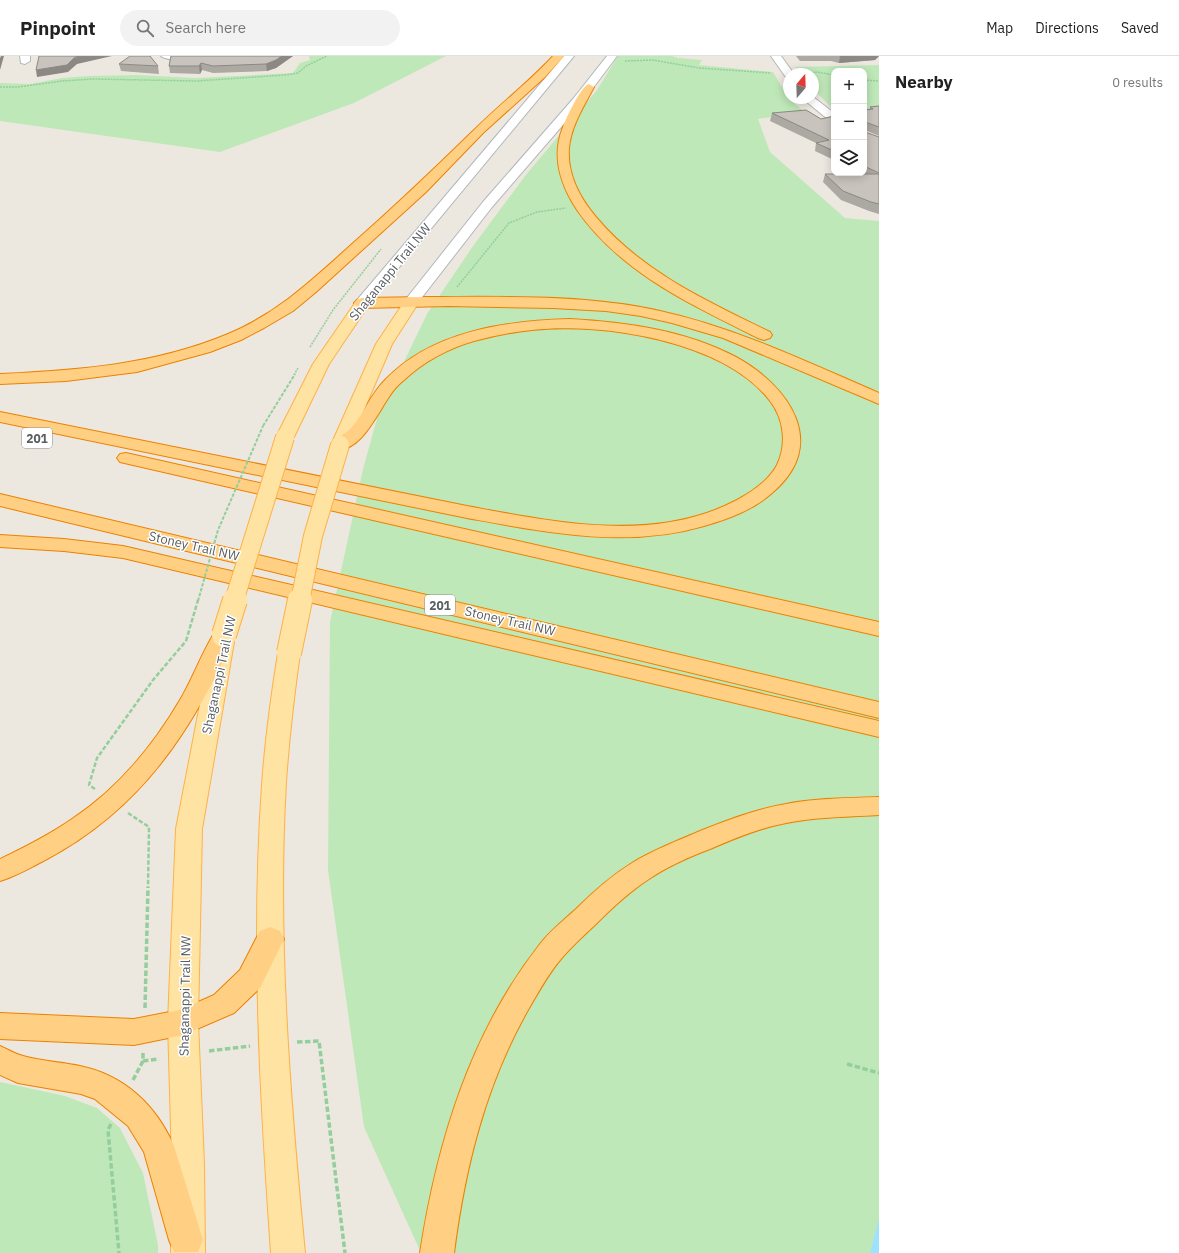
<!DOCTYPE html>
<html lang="en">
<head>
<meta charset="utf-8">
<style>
	body { margin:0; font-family:"IBM Plex Sans",sans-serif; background:#f2f2f2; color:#222 }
	.controls { position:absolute; right:12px; top:12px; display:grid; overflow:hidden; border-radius:8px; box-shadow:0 2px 10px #0003 }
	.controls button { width:36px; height:36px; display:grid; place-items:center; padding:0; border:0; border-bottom:1px solid #e0e0e0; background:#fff; color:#222; font:20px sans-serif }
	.compass { position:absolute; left:783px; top:12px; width:36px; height:36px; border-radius:50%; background:#fff; box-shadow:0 2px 10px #0003; rotate:19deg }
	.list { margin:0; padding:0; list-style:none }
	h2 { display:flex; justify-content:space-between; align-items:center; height:52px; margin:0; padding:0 16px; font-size:17px }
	h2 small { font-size:13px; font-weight:400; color:#767676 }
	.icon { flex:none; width:22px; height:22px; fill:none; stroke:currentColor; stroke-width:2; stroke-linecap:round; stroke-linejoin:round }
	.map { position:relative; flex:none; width:879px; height:1197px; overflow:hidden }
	header { display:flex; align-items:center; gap:24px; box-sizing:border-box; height:56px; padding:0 20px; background:#fff; border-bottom:1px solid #e0e0e0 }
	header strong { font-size:19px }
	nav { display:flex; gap:22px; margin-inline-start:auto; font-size:14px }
	.search { width:280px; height:36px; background:#f2f2f2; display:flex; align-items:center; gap:10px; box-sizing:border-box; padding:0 14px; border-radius:22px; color:#767676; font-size:15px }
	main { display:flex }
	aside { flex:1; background:#fff }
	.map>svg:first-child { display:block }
</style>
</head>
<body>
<header>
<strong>Pinpoint</strong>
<div class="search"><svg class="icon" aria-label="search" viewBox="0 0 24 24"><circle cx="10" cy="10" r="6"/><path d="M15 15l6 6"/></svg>Search here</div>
<nav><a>Map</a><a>Directions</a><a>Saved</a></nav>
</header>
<main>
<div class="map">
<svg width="879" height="1197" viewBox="0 0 879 1197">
	<rect width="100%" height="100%" fill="#ede8df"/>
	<!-- green -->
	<path fill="#bfe8b8" d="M309,0H446L354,47L220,96L0,65V27L30,28L62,22L88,20L137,19L195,22L293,17L300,7L310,4Z
		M618,0H672L679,2L702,4L699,9L773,16L789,43L805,56L758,63L770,96L845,162L879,165V1197H421L364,1071L328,814L330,566L363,413L378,359L427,258L473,190L525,120L597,34Z
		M879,9V51L864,54V15H834V54L813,33V18H801L795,11Z
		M0,1026L65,1040L97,1052L120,1072L143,1117L158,1189V1197H0Z"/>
	<!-- water -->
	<path fill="#9de2ff" d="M879,1163V1197H870Z"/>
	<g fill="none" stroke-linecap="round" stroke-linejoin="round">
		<defs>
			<path id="minor" d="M20,0H30V5L25,8L21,7Z
				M161,0H205L206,2C201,7 166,5 161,0Z"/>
			<path id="tertiary" d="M771,0H781L794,18H789V21L785,20Z
				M813,41L834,57V66L830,65L802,42H813Z"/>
			<path id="secondary" d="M564,0H574L367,250L362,252L357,250L354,247L357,244Z
				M607,0H617L581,48L492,151L416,249L411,251L406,249L403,246L406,243L483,146L573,43Z"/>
			<path id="primary" d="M411,241L416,243L419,246L392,288L349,389L346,393L340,394L334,393L331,389L376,288L406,243Z
				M362,242L367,244L370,247L329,308L294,381L291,385L285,386L279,385L276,381L313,308L357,244Z
				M223,579L231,581L234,586L202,773L198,966L204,1108L205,1197H171L172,1108L168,966L176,773L212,586L215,581Z
				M289,590L297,592L300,597C294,640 289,683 286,726C277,883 290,1041 305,1197H271C260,1041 251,885 262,729C265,685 271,641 278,597L281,592Z"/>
			<path id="motorway" d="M553,0H564L545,21L483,77L426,136L316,236L293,255L264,272L241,284L210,296L137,316L66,325L0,328V318C79,314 154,309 228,278C278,257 312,224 351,189C393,152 433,114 473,75C499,49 528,27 553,0Z
				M589,28L594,31C584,50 571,70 569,92C567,118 580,142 596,161C642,216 707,245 770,276L772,279L770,282L764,284L758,282C692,249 621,217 577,154C560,128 551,100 563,71C566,62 581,30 589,28Z
				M427,241C502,241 587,238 660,255C737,272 807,306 879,337V348L723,282L672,267L641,260L606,255L553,252L449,250L362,252L357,250L354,247L357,244L362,242Z
				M569,263C625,266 685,274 736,301C789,330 830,388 772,437C753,454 728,463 704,470C626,493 544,476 467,462L0,366V356L467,450C554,466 654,488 737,444C752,436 769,424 777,409C787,388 784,363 770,345C725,285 602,266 532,274C512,276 493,280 474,285C449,292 423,306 404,324C398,329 393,334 389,341C377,358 359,399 334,393L331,389C336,381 346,378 352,371C364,357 371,338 385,324C432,275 505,265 569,263Z
				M126,397L879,566V580L120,406L117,402L120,398Z
				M0,438L879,646V662L0,450Z
				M0,479L64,483L123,490L879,665V681L123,502L64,495L0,491Z
				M224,572L232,574L235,579C193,674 141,753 47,803C32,811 16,820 0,825V803C25,791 49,779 72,763C116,734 153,690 180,644C193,622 202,596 216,574Z
				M879,741V759C845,761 811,761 777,769C754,774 732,784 710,793C689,801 668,810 649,823C629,836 612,852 595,869C583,880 571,891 561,903C548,918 538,937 528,954C485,1030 465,1112 454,1197H420C437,1087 470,977 540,888C550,875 564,864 576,853C593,836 611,820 632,807C653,794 677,785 700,775C728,764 756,753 786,748C816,742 848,742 879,741Z
				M270,871L280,875L284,883L260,932L234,957L183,979L134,989L0,983V957L134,963L180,954L214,939L240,914L260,875Z
				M0,990C7,993 15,998 23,1000C41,1005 61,1006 80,1010C124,1019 156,1049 174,1090L203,1184L198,1196H174L169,1184L144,1096L128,1070L95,1043L81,1038L18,1027L0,1019Z"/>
		</defs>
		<!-- minor casing -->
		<use href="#minor" stroke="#b2b7bc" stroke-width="2"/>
		<!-- tertiary casing -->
		<use href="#tertiary" stroke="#b2b7bc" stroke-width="2"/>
		<!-- secondary casing -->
		<use href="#secondary" stroke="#b1b7bc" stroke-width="2"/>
		<!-- primary casing -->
		<use href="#primary" stroke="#ffb146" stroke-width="2"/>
		<!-- motorway casing -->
		<use href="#motorway" stroke="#ec8100" stroke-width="2"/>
		<!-- path-far3 -->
		<path stroke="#93ce9c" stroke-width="1.5" stroke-dasharray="2 1" stroke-linecap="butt" d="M625,5L653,4L699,12L771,17
			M803,18L817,16L834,19
			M864,24L879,25
			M0,31H18L62,25L93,23L196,25L285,19L298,17L306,10L327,0
			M457,231L509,167L537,156L566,152
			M310,291L333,254L381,193
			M294,319L298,312"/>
		<!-- path-far2 -->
		<path stroke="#93ce9c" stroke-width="2" stroke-dasharray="3.5 1.5" stroke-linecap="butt" d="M263,370L295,318"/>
		<!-- path-far1 -->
		<path stroke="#93ce9c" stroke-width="2.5" stroke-dasharray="4.5 2" stroke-linecap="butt" d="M95,733L89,729L97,702L153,624L186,585
			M128,757L149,771L148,832"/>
		<!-- path -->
		<path stroke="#93ce9c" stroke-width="3.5" stroke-dasharray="5.5 2.5" stroke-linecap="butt" d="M145,952L148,831
			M297,986L319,985L345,1197
			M209,995L250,990
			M143,997V1005L159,1003
			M847,1008L879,1017
			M133,1024L143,1005
			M111,1068L108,1074L119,1197"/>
		<!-- minor -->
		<use href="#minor" fill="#fff" fill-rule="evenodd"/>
		<!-- tertiary -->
		<use href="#tertiary" fill="#fff" fill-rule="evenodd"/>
		<!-- secondary -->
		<use href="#secondary" fill="#fff" fill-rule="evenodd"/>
		<!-- primary -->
		<use href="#primary" fill="#ffe3a2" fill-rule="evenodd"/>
		<!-- motorway -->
		<use href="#motorway" fill="#ffcf84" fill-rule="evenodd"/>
		<defs>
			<path id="primary-bridge-far1" d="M234,545L285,381
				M300,545L313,480L340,389"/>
			<path id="primary-bridge" d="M224,579L235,544
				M289,597L300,544"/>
		</defs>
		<!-- primary-bridge-far1 casing -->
		<use href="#primary-bridge-far1" stroke="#ffb146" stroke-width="20" stroke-linecap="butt"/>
		<!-- primary-bridge casing -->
		<use href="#primary-bridge" stroke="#ffb146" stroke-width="26" stroke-linecap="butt"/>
		<!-- path-bridge-far1 -->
		<path stroke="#93ce9c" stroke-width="2" stroke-dasharray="3.5 1.5" stroke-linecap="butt" d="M198,545L218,474L263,370"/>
		<!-- path-bridge -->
		<path stroke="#93ce9c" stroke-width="2.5" stroke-dasharray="4.5 2" stroke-linecap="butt" d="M186,585L198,544"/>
		<!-- primary-bridge-far1 -->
		<use href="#primary-bridge-far1" stroke="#ffe3a2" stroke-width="18"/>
		<!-- primary-bridge -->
		<use href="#primary-bridge" stroke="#ffe3a2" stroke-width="24"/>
	</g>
	<!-- wall -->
	<path fill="#aca8a2" d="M171,0H293L276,12L267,15L213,17L202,14L200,18L170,17L169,10Z
		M796,0H879L875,4L839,7L831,5H800Z
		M119,8L158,10L159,18L121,15Z
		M879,50V80L865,74V76L879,81V158L869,155L841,144L823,126L825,118H861L860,117H864V54L870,53V51Z
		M772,57L821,63L834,60V104L815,95L816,87L770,65Z"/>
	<!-- shaded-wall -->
	<path fill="#8c8884" d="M1,0H4L0,14V2Z
		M80,0H112L77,8L68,16L37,21L36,14Z
		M282,0H293L276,12L267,15L266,8Z
		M840,0H879L875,4L839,7Z
		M201,7L202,14L200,18L199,10Z"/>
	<!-- building -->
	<path fill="#c8c3bc" stroke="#8c8884" d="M39,0H80L75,1L67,9L36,14Z
		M130,0H150L158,10L119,8Z
		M171,0H282L276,4L266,8L213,10L201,7L199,10H169Z
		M879,50V71L865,66V76L879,81V117L864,110V54L873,53L870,51Z
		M806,54L821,63L834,60V95L816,87L829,84L772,57Z
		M825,118H879V148L871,146L843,135Z"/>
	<g text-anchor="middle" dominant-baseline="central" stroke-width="3" stroke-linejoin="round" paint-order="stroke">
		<!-- shield labels -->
		<g fill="#fff" stroke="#8a8e91" stroke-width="1">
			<rect x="22" y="372" width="30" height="20" rx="3"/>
			<rect x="425" y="539" width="30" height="20" rx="3"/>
		</g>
		<g font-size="12" font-weight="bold" fill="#585e62">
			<text x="37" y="382">201</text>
			<text x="440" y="549">201</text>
		</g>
		<!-- street labels -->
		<g font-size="13" fill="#585e62" stroke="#fff">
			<text transform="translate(390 216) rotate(-51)">Shaganappi Trail NW</text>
			<text transform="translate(194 490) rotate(13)">Stoney Trail NW</text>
			<text transform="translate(510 565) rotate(13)">Stoney Trail NW</text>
			<text transform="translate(219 619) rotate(-78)">Shaganappi Trail NW</text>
			<text transform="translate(185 940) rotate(-89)">Shaganappi Trail NW</text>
		</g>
	</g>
</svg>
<div class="controls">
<button>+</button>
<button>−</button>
<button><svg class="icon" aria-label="layers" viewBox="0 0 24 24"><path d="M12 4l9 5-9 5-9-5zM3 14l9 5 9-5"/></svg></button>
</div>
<svg class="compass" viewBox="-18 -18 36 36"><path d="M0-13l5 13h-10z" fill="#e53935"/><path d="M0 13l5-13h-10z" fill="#767676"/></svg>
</div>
<aside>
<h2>Nearby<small>0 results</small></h2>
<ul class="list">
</ul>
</aside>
</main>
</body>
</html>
